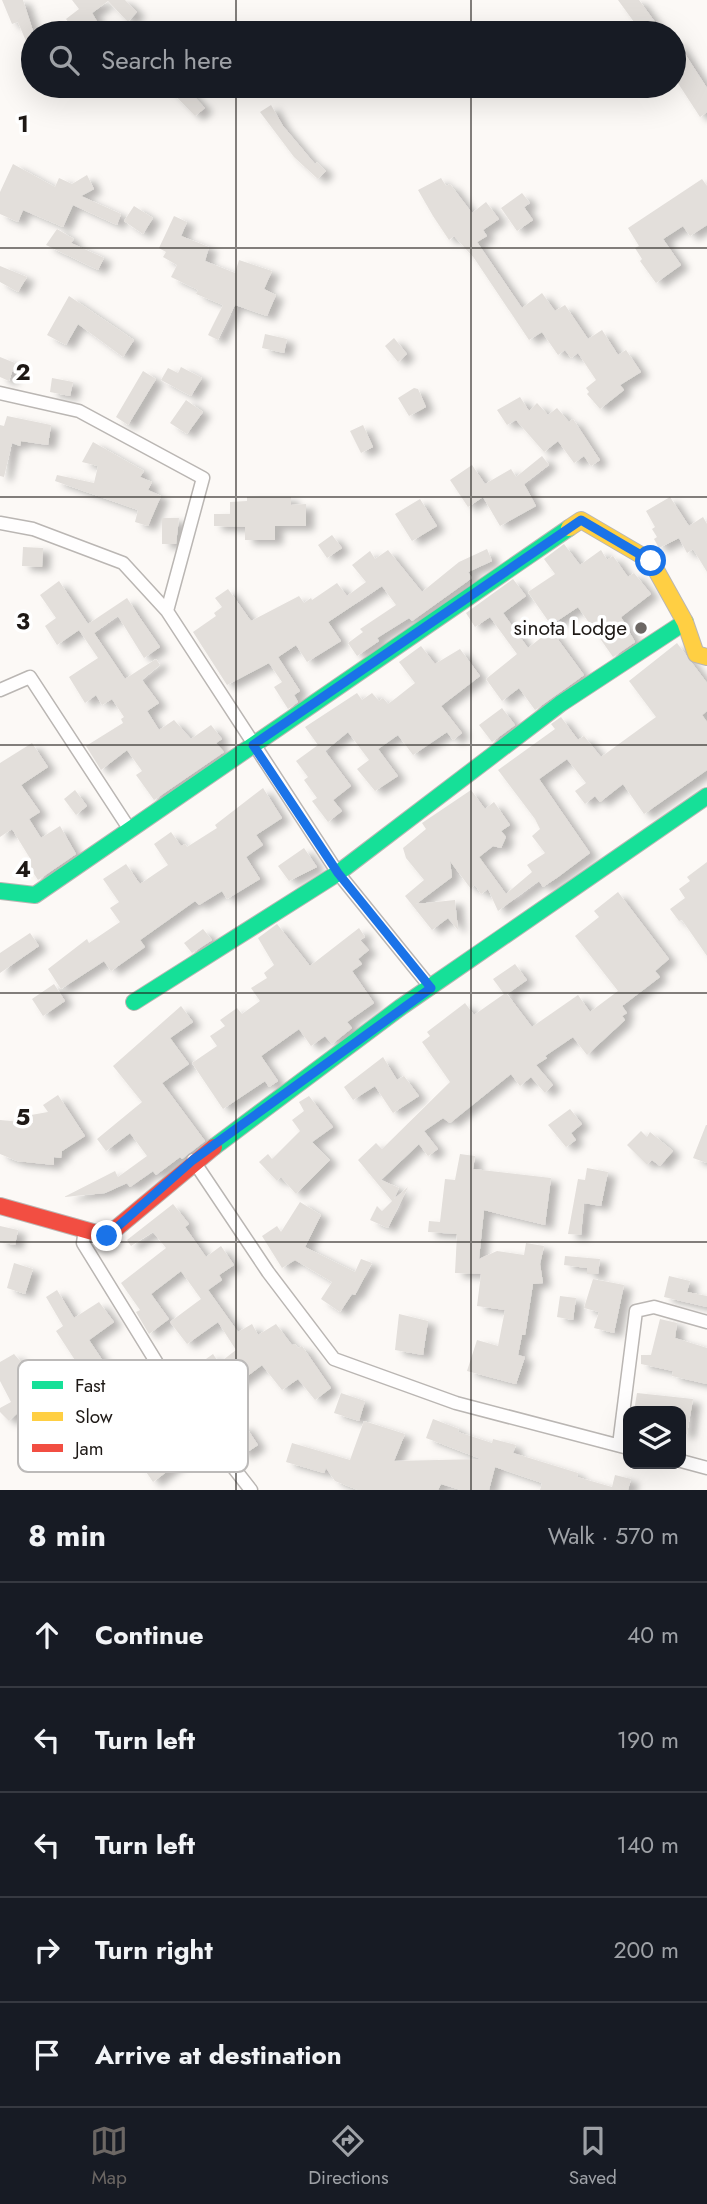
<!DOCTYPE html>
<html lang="en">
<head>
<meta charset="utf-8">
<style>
	body { margin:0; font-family:Jost,sans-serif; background:#242831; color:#f1f3f6 }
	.controls { position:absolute; right:21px; bottom:21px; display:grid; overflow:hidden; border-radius:14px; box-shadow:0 7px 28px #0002 }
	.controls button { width:63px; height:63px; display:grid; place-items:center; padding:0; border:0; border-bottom:2px solid #363941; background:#171b24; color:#f1f3f6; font:35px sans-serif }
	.stop { position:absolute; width:21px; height:21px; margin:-16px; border:5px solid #1a73e8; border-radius:50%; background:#fff }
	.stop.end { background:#1a73e8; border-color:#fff; box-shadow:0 2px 7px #0008 }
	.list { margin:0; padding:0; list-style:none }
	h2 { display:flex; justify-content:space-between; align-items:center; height:91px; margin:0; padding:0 28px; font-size:30px }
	h2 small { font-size:23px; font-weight:400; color:#9ea1a6 }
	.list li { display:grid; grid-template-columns:46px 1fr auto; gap:21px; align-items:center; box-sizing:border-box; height:105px; padding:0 28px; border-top:2px solid #363941 }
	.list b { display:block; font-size:26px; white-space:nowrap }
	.list em { font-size:23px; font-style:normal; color:#9ea1a6 }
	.icon { flex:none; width:38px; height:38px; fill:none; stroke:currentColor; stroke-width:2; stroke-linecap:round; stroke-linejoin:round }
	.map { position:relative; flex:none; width:707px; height:1490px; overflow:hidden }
	.search { position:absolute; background:#171b24; box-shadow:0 7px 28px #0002; left:21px; right:21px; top:21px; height:77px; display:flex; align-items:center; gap:18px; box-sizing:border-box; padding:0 24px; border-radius:38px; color:#9ea1a6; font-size:26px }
	.sheet { height:616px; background:#171b24 }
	nav { display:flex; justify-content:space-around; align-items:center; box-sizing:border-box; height:98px; border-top:2px solid #363941; background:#171b24; font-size:19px; color:#9ea1a6 }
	nav a { display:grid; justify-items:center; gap:4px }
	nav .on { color:#6c6764 }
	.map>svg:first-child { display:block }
</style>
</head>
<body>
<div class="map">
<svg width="707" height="1490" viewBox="0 0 707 1490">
	<defs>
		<filter id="shadow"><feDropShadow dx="8" dy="4.5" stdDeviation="3.5" flood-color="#0004"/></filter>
	</defs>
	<rect width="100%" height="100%" fill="#fcf9f6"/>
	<!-- building -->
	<path fill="#e3dfdb" filter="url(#shadow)" d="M2,0H23L33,31V58L18,22L12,24Z
		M72,0H125L137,12L128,22L108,1L92,13L104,33H77L66,19L79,9Z
		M618,0H639L663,33H642Z
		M674,37L707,88V112L700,117L674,77Z
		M166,86H184L205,108L195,116Z
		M271,105L283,126L315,164L317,162L326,171L318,179L294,157L260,112Z
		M13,164L55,187L59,178L72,184L87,175L94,189L81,196L121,214L117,225L73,205L63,227L23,210L18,222L0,214V192Z
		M441,178L446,186L450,184L472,213L486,202L499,219L483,230L487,236L477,242L522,308L542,293L555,311L565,305L588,339L602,330L618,355L626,350L641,372L620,385L624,390L600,409L587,394L589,392L586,388L596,380L578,353L571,358L565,350L558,355L542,332L529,340L474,258L454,236L449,240L433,216L418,190Z
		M702,179L707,186V225L690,236L683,226L663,239L681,265L656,283L640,261L642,259L635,248L639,246L628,228Z
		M522,193L530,203L524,207L533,220L517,231L501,208Z
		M134,206L153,218L143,234L124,221Z
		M174,216L187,222L181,236L209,247L205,261L235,273L239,260L272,271L264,289L276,295L267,316L235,305L218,340L208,335L223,305L196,294L198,290L171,277L177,265L163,257L166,252L159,248Z
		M57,229L74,239L71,243L104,258L98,270L46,245Z
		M0,266L27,277L18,292L0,282Z
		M69,296L134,340L123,357L78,324L66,345L47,335Z
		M265,334L287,339L284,353L262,348Z
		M394,338L407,354L398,362L385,346Z
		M0,357L15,363L9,381L0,377Z
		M181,367L202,378L191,396L161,380L168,368L178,373Z
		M143,371L156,379L128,425L116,417Z
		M52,378L73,382L70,396L50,392Z
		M414,388L418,389L426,407L409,416L398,398Z
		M520,397L529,411L537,403L548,415L557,408L569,422L573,419L600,460L591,466L584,456L574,463L558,441L544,452L516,420L507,425L497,410Z
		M186,400L203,412L187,434L170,423Z
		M7,416L51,425L48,445L21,441L20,446L12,443L4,477L0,476V425L4,426Z
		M363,425L373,447L361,453L350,431Z
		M93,442L144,471L140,477L152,482L148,490L161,496L148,526L135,522L138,510L55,481L57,475L94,483L98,466L82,462Z
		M542,456L549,465L524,484L536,506L500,526L483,497L468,507L450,480L472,465L485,484L511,469L516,477Z
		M247,497H291V505L306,504V526H275V540H245V527L214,526V514H230V502L247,501Z
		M670,497L689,526L703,517L707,524V572L693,549L687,553L679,538L659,548L654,539L657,537L652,529L655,527L646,511Z
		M420,499L437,526L412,541L395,514Z
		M162,518H179L176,544H162Z
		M332,535L342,548L327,558L318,545Z
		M564,544L580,565L601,550L607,560L613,556L628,577L634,573L651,594L621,617L635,642L613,657L578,607L551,625L528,592L555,574L544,559Z
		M23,547L43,548L42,567L22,566Z
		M487,549L492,561L468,572L472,578L412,621L409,618L377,638L379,641L357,656L348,643L363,632L360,629L396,605L382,586L328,622L341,641L307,662L296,645L278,657L300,691L294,695L298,702L288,709L274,687L282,682L269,663L227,685L193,632L216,616L214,613L222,607L215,598L228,589L251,621L299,596L304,603L311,598L312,600L337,583L347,596L366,582L352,565L370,551L375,559L388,550L422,592L459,562Z
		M513,579L526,596L503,613L528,648L551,630L584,675L535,710L519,688L502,701L486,679L517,654L490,617L475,627L466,613Z
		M59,581L88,624L127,598L140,618L160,647L144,658L118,616L94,633L125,679L156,659L160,665L142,680L159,703L147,711L159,730L174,720L191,739L211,725L222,739L216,743L224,752L154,800L136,775L142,771L127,750L101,770L86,746L123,723L121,719L124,717L112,699L102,705L96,695L85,703L69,677L98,658L79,630L57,645L45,626L56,618L40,595Z
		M677,643L707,683V711L702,715L707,722V770L644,814L623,784L600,802L595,796L585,804L575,791L586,783L567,759L539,779L590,853L558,877L543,887L539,881L498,911L488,889L481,894L475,885L471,889L450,861L452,877L416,904L455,900L458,930L448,918L432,930L405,896L424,880L406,858L403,848L426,829L422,823L471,790L485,809L494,802L510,825L501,831L506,837L501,848L493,846L479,857L506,894L532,872L527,865L545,853L532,836L540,829L535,819L498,770L555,729L551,724L561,717L578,740L584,736L601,757L656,717L629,681Z
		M421,646L435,664L460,649L480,676L441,706L462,733L453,740L447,732L413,755L398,735L395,737L378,749L398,776L375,791L357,769L369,760L348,732L325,751L351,786L333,800L342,811L328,822L312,801L317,798L304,780L308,777L296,761L318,745L305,727L357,693L362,700L372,693L379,701L383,698L388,704L396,698L415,683L399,662Z
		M502,708L515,725L492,742L479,725Z
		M32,743L48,767L21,785L40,812L29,819L41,838L60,826L76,854L38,880L27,863L31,860L12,829L0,837V763Z
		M263,788L282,818L256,835L263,845L246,857L260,879L227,899L222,891L199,905L195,901L140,940L145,947L111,971L104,961L61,989L48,969L87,939L89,943L120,922L110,908L119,902L103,879L126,864L140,884L168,865L154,844L171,832L181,846L185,844L187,847L217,828L215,825Z
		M75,790L87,806L76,815L64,799Z
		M304,848L317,867L289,881L278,866Z
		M707,862V956L682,920L679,921L670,909L685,898L679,889L690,881L687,877Z
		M618,892L669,959L655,971L660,977L622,1006L627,1013L622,1016L625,1020L587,1055L573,1037L545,1056L547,1058L536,1065L553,1085L545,1093L531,1077L520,1086L511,1074L450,1123L443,1118L424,1131L438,1149L428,1156L419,1144L381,1180L399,1188L394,1199L408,1187L388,1228L370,1220L377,1206L382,1211L392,1201L358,1160L376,1143L382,1149L450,1082L422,1042L430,1036L427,1032L465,1003L474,1015L504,994L493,979L515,964L527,980L507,994L532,1027L578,995L590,1012L618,991L575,936L599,917L594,911Z
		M277,924L310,966L359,928L365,937L360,940L369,950L358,959L362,964L352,971L374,1003L347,1022L352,1028L332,1044L325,1036L311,1046L299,1029L261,1056L278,1081L269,1087L265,1081L223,1109L192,1063L217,1046L210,1036L225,1026L220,1020L237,1008L242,1014L260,1001L251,988L267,978L264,973L274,965L258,938Z
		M203,929L212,940L192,953L184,943Z
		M30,933L39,946L0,973V953Z
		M54,984L65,1001L43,1016L32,999Z
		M181,1006L193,1022L170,1038L189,1064L162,1083L205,1141L182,1159L180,1157L156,1175L153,1171L130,1187L127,1183L105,1193L64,1197L115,1171L118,1177L147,1156L130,1133L106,1151L97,1139L142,1102L113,1066Z
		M383,1057L397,1080L404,1076L419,1096L393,1113L375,1086L353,1100L344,1087Z
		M58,1095L85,1136L62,1151L61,1158L54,1157V1165L17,1161L0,1154V1120L33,1123L31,1115L48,1112L43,1105Z
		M309,1096L333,1127L312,1142L330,1160L296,1194L281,1177L277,1181L259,1162L268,1154L272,1159L300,1131L292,1120L304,1111L299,1102Z
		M570,1109L582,1124L571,1133L576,1140L566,1147L548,1125Z
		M706,1125H707V1163L693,1158Z
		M641,1131L647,1137L650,1132L673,1151L660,1166L652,1160L647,1165L627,1145Z
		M460,1154L475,1156L473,1169L551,1178L545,1225L484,1210L479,1259L497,1251L524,1255L526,1243L544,1246L540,1264L543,1283L533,1284L525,1335H522L518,1355L525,1357L516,1384L467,1371L477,1340L498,1346L505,1310L477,1306L481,1274L455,1273L457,1234L428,1232L429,1221L440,1222L445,1179L455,1180Z
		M587,1168L608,1172L601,1206L584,1203L581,1235L568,1234L578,1179L585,1180Z
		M300,1202L321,1215L305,1247L355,1272L361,1259L372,1263L355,1295L352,1294L340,1312L321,1299L332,1282L295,1260L282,1268L262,1236L277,1226L281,1232Z
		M173,1204L189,1224L185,1227L206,1257L221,1246L234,1265L219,1275L222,1280L208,1290L238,1332L252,1324L258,1335L276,1324L292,1345L295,1344L298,1348L302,1346L331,1388L315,1400L298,1379L282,1390L262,1365L229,1390L223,1382L216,1387L199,1364L213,1354L219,1363L236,1350L218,1322L187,1344L170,1322L201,1299L181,1271L151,1294L169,1319L149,1334L136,1312L140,1310L121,1283L166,1248L153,1232L131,1246L127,1240Z
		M0,1226L18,1230L15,1245L0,1242Z
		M565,1256L600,1259L598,1274H587V1268L564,1265Z
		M14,1263L33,1269L25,1294L7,1288Z
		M669,1276L690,1281L687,1292L707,1296V1307L664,1297Z
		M593,1279L624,1285L614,1333L594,1328L599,1312L584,1308Z
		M57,1290L74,1318L99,1302L114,1322L89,1340L111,1373L125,1427L139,1448L123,1461L101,1433L97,1418L110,1414L56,1331L63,1326L46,1297Z
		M560,1296L576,1298L573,1320L557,1317Z
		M399,1314L428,1321L423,1355L395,1350Z
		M660,1319L677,1323L675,1338L707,1348V1384L672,1376L673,1371L641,1364V1355H651Z
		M14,1354L55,1401L36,1416L27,1404L9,1421L0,1412V1408L11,1402L0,1381V1362Z
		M341,1393L365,1401L359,1421L334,1413Z
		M637,1393L693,1399L687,1434L681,1433V1411H634Z
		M433,1419L459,1429L458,1432L492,1443L493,1439L516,1445L513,1453L578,1473L577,1477L612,1487L615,1475L631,1479L628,1490H540L542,1483L495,1467L489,1490H461L441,1484L438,1490H358L335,1481L326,1468L324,1473L286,1462L292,1443L350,1460L364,1421L405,1434L394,1461L481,1459L426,1438Z
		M244,1424L258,1445L243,1455L229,1434Z
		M172,1438L185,1458L153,1482L138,1460Z"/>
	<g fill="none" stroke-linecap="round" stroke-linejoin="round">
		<defs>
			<path id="street" d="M0,393L79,411L203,478L167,611
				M0,523L33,529L123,563L167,611L338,873L431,988
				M0,690L30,677L130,830
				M193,1160L268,1272L334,1359L456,1403L628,1448
				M85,1229L83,1243L176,1394L251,1490
				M619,1445L636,1311L654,1307L707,1322
				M681,1461L707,1468"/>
			<path id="fast" d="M0,891L35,895L569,528
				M134,1002L338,873L560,704L685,622
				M214,1147L401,1007L707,796"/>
			<path id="slow" d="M569,528L581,520L651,561L685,622L696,654L707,657"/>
			<path id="jam" d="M0,1206L107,1236L214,1147"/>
		</defs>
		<!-- street casing -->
		<use href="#street" stroke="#bab6b3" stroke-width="15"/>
		<!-- fast casing -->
		<use href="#fast" stroke="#bab6b3" stroke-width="18"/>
		<!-- slow casing -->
		<use href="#slow" stroke="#bab6b3" stroke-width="18"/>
		<!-- jam casing -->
		<use href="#jam" stroke="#bab6b3" stroke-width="18"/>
		<!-- street -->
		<use href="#street" stroke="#fffefe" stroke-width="12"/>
		<!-- fast -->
		<use href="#fast" stroke="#16e098" stroke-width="16"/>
		<!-- slow -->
		<use href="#slow" stroke="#ffcf43" stroke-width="16"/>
		<!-- jam -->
		<use href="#jam" stroke="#f24e42" stroke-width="16"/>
	</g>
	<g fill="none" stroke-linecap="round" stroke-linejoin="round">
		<!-- route -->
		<path stroke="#1a73e8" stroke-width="9" d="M107,1236L193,1160L431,988L338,873L253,745L581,520L651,561"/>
	</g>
	<!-- grid -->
	<path fill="none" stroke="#1e1916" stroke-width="2" stroke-opacity="0.55" d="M236,0V33M471,0V33M236,86V1490M471,86V1490M0,248H707M0,497H707M0,745H707M0,993H707M0,1242H707"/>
	<!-- markers -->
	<circle fill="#6c6764" stroke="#fff" stroke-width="2.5" cx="641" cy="628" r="7"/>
	<g text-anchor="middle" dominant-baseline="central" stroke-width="7" stroke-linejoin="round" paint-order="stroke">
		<!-- poi labels -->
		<g font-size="21" fill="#1e1916" stroke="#fff" text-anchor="end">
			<text x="627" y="628">sinota Lodge</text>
		</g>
	</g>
	<!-- legend -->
	<rect x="18" y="1360" width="230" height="112" rx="10" fill="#fff" stroke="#bcbab9" stroke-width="2"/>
	<rect x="32" y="1381" width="31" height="8" fill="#16e098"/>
	<rect x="32" y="1412" width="31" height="9" fill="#ffcf43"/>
	<rect x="32" y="1444" width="31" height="8" fill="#f24e42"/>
	<g font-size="19" fill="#1e1916">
		<text x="75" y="1392">Fast</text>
		<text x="75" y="1423">Slow</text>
		<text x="75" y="1455">Jam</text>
	</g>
	<g font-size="23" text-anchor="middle" font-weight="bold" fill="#1e1916" stroke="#fff" stroke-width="7" stroke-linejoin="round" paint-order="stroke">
		<text x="23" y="132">1</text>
		<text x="23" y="380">2</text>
		<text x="23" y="629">3</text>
		<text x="23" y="877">4</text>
		<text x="23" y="1125">5</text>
	</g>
</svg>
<div class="controls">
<button><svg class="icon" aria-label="layers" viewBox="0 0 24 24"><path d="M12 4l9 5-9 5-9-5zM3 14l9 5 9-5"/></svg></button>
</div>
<div class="stop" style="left:651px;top:561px"></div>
<div class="stop end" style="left:107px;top:1236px"></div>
<div class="search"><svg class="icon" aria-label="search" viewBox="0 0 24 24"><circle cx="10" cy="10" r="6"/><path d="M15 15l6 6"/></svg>Search here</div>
</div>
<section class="sheet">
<h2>8 min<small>Walk · 570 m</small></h2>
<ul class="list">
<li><svg class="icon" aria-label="ahead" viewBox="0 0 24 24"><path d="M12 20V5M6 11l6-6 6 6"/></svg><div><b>Continue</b></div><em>40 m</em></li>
<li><svg class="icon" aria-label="left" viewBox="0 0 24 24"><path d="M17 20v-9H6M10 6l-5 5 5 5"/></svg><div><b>Turn left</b></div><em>190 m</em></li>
<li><svg class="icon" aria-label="left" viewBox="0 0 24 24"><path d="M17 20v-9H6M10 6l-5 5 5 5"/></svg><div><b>Turn left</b></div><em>140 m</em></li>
<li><svg class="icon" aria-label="right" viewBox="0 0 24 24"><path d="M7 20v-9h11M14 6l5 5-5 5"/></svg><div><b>Turn right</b></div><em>200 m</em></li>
<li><svg class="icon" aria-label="arrive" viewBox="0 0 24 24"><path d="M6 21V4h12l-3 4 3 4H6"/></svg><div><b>Arrive at destination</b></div></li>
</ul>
</section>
<nav>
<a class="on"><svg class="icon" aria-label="map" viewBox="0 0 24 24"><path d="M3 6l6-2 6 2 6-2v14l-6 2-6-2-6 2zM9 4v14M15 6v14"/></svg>Map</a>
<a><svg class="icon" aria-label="directions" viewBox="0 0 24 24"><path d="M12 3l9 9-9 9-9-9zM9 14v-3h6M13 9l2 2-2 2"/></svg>Directions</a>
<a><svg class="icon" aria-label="saved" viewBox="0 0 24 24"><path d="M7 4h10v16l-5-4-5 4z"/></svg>Saved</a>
</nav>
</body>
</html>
